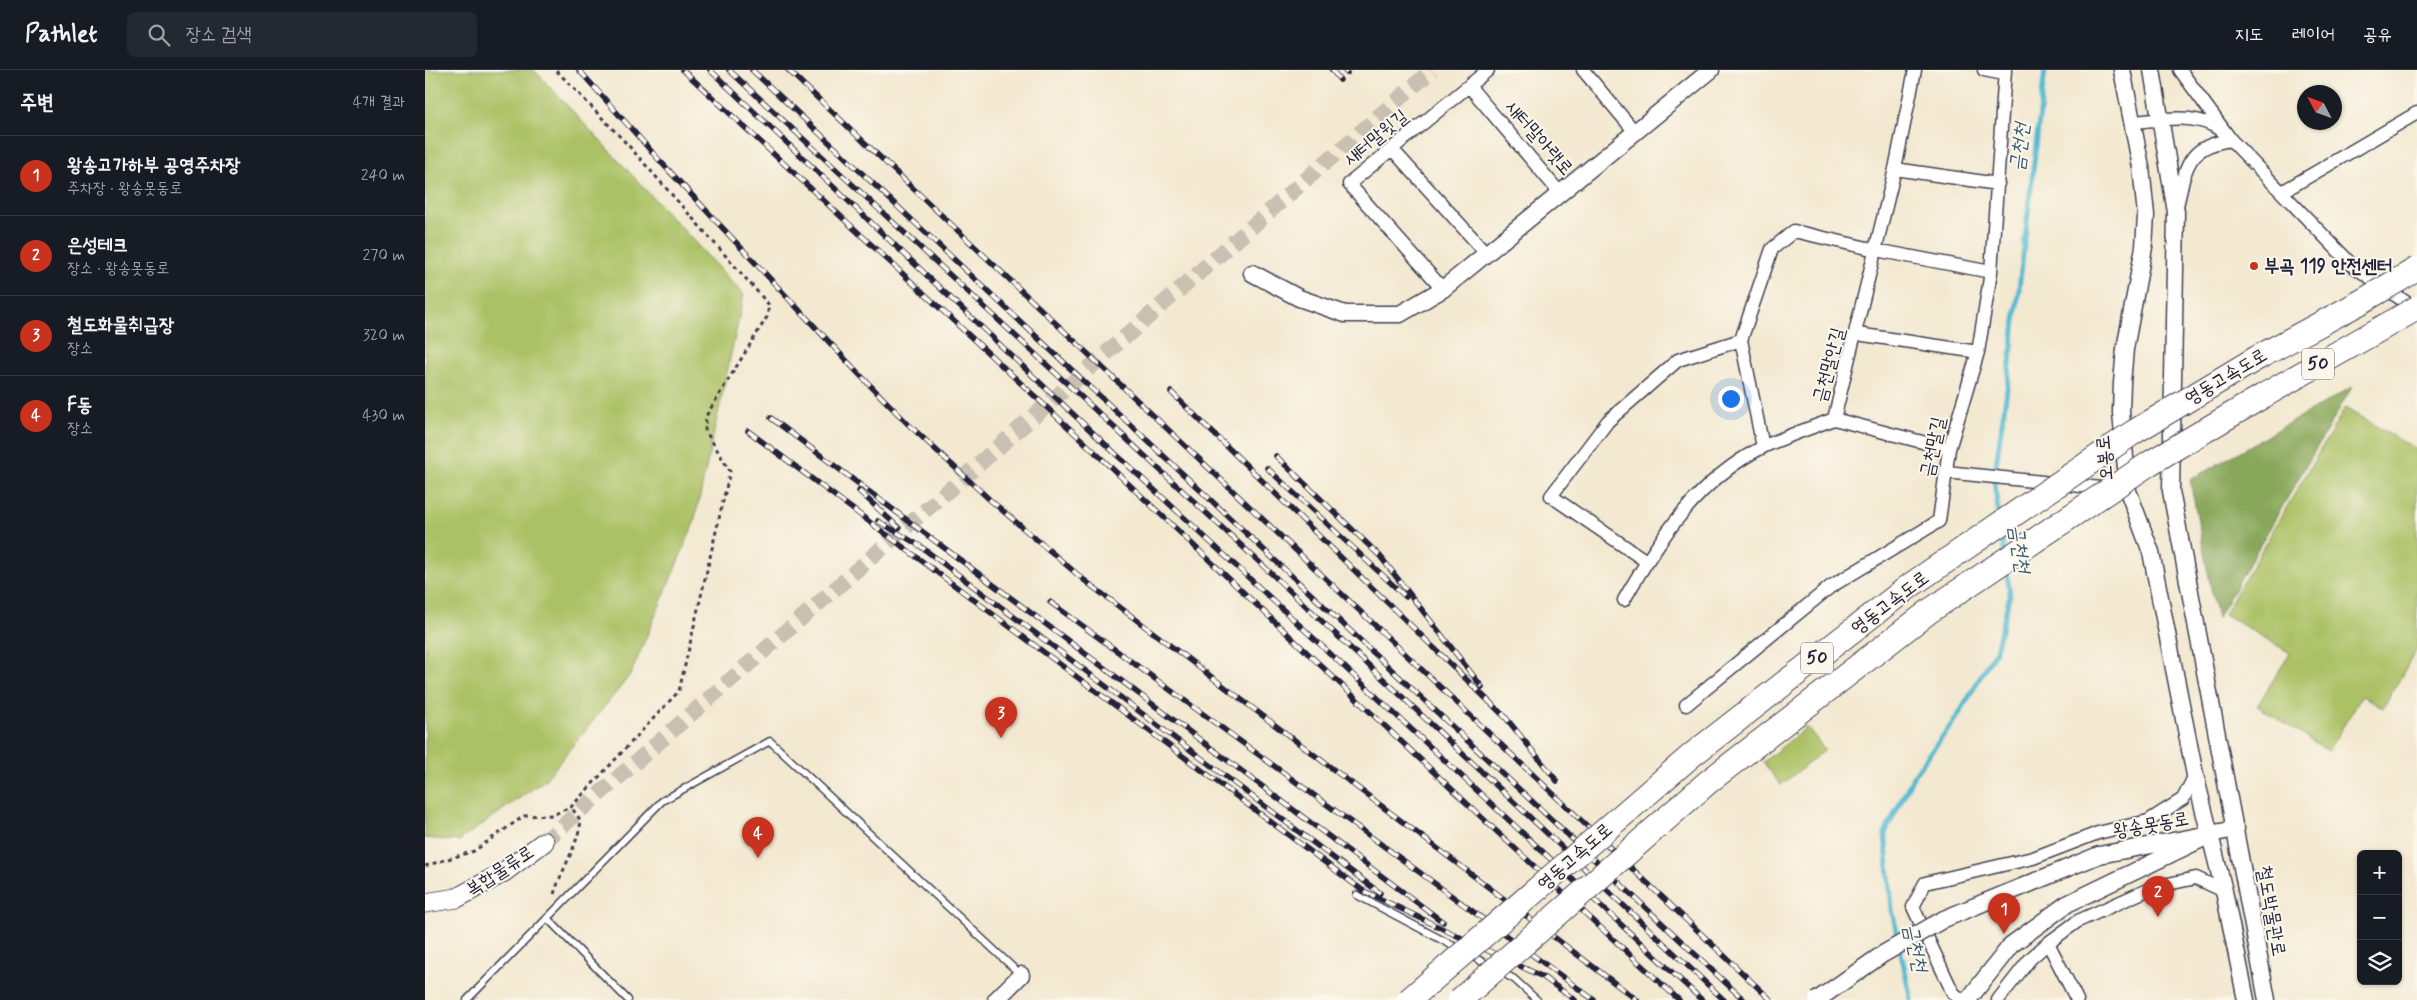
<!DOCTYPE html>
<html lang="ko">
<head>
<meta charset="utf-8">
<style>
	body { margin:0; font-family:Mynerve,"Poor Story",sans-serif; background:#242831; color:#f1f3f6 }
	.controls { position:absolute; right:15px; bottom:15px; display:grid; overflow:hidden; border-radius:8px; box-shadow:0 1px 4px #0004 }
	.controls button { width:45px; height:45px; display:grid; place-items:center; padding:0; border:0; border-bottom:1px solid #363941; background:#171b24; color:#f1f3f6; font:25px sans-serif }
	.compass { position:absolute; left:1872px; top:15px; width:45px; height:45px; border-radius:50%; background:#171b24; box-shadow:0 1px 4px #0004; rotate:311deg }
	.you { position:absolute; left:1305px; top:328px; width:18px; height:18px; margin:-12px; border:4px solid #fff; border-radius:50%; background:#1a73e8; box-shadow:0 0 0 8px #1a73e833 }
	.badge { display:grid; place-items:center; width:32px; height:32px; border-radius:50%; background:#c8321e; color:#fff; font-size:16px; font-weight:700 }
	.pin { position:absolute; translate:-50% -41px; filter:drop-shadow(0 1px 2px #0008) }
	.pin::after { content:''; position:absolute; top:26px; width:18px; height:15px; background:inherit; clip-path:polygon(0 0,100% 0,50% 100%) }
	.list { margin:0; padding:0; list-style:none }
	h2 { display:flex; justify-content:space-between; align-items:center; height:65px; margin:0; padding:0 20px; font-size:21px }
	h2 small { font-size:16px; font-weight:400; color:#9ea1a6 }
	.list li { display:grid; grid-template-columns:32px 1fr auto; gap:15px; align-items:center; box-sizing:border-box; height:80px; padding:0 20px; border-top:1px solid #363941 }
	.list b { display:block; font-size:19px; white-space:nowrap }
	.list p { margin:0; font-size:16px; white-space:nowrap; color:#9ea1a6 }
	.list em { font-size:16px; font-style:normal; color:#9ea1a6 }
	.icon { flex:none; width:28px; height:28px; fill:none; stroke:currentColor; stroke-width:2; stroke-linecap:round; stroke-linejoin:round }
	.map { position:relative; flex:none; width:1992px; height:930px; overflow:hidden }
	header { display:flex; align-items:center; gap:30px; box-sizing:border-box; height:70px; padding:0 25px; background:#171b24; border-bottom:1px solid #363941 }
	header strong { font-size:24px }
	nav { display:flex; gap:28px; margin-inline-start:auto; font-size:18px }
	.search { width:350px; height:45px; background:#242831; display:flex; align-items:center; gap:12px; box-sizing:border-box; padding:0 18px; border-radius:8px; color:#9ea1a6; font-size:19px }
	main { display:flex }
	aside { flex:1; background:#171b24 }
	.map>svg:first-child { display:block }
</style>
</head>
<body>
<header>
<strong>Pathlet</strong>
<div class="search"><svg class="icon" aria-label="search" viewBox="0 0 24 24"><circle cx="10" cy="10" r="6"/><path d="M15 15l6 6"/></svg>장소 검색</div>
<nav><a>지도</a><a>레이어</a><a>공유</a></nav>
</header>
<main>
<aside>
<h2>주변<small>4개 결과</small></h2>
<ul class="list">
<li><span class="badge">1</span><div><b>왕송고가하부 공영주차장</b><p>주차장 · 왕송못동로</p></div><em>240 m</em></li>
<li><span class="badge">2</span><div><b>은성테크</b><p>장소 · 왕송못동로</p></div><em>270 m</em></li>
<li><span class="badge">3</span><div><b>철도화물취급장</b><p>장소</p></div><em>320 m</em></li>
<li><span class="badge">4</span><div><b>F동</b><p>장소</p></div><em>430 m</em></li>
</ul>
</aside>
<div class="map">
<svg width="1992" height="930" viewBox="0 0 1992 930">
	<rect width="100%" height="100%" fill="#fbf7ec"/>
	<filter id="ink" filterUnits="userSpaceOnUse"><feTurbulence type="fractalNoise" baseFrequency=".02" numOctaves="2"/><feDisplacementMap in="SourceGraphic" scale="10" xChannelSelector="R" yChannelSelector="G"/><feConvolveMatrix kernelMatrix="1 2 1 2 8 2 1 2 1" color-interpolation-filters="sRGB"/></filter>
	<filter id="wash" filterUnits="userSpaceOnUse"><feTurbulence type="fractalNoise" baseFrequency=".0096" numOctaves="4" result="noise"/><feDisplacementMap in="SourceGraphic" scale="20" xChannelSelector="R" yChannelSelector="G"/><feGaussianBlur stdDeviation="1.12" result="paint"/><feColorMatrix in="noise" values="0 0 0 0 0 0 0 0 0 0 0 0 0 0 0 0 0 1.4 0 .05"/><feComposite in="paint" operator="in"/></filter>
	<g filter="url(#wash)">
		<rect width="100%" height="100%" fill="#f3e8d0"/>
		<!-- green -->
		<path fill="#acc165" stroke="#677250" d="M0,0H109L319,225L269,453L206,604L120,710L34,771L0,768Z
			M1920,338L1992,380V579L1958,638L1937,626L1903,681L1832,636L1865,583L1799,544Z
			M1382,657L1400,680L1356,715L1338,692Z"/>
		<!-- forest -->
		<path fill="#89a75a" stroke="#56644a" d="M1927,317L1792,549L1765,410Z"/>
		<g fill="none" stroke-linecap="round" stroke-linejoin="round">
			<!-- stream -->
			<path stroke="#54bad2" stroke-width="5" d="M1574,446L1569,409L1582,319L1620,0
				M1576,462L1579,483
				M1486,930L1467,840L1460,763L1489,705L1534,644L1571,580L1585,525L1581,497"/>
		</g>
	</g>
	<g filter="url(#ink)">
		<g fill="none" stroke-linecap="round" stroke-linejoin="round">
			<!-- tertiary-tunnel -->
			<path stroke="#c9c0b2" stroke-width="16" stroke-dasharray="16 8" stroke-linecap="butt" d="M119,772L1007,0"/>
			<defs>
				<path id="service" d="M932,825L1034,879
					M122,848L203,930
					M1043,884L1065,896
					M1076,902L1089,909L1112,930
					M42,930L237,731L345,671L595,904"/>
				<path id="minor" d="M1158,0L1210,62
					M1559,0L1579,4
					M1044,16L1135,123
					M1708,52C1733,50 1763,44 1787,55C1794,58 1801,65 1806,70L1927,195L1992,240
					M967,79L1061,183
					M1470,99L1573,114
					M1857,122L1992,43
					M1752,136C1761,98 1761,76 1806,70L1755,0
					M1018,219L924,114L1063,0
					M1432,264L1553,282
					M1409,349L1524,379
					M1338,377L1316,270L1347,179L1369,161L1451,180L1566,202
					M1521,402L1685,419
					M1221,491L1126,426L1183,351L1253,290L1316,270
					M1199,530C1233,470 1274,409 1338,377C1361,366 1386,358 1409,349L1470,99L1490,0
					M1261,635L1405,517L1514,451L1524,379L1553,282L1566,202L1580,0
					M1623,873L1652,930
					M1537,930L1528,923L1488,837L1500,813L1608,788L1673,763L1723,751L1758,729L1770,705
					M1573,930L1605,889L1623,873L1653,851L1729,817L1771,808L1799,821"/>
				<path id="tertiary" d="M1697,0L1716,97L1721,145L1719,177L1700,279L1697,313L1696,342L1703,421L1726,482L1770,705L1799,821L1821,930
					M1727,0L1751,142L1746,421L1842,930
					M827,203L874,228L920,244H975L1018,219L1286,0
					M1674,785L1811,759
					M571,930L596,905
					M1543,930L1586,875L1642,834L1785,765"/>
				<path id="secondary" d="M0,833L32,828L79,802L119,772"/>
				<path id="motorway" d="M1832,288L1934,233
					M1838,326L1948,263"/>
			</defs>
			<!-- service casing -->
			<use href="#service" stroke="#414051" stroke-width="9"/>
			<!-- minor casing -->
			<use href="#minor" stroke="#414051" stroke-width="15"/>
			<!-- tertiary casing -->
			<use href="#tertiary" stroke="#414051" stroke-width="19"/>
			<!-- secondary casing -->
			<use href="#secondary" stroke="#414051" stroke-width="21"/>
			<!-- motorway casing -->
			<use href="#motorway" stroke="#414051" stroke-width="26"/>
			<!-- path -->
			<path stroke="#414051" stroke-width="3" stroke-dasharray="4 4" stroke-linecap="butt" d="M0,796L49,781L99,746L127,745L146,737L254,621L305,401L280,360L281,346L342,247L344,235L203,75L131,0
				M129,824C137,799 152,777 156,751L146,737"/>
			<!-- service -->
			<use href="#service" stroke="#fff" stroke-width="6"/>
			<!-- minor -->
			<use href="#minor" stroke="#fff" stroke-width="12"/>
			<!-- tertiary -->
			<use href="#tertiary" stroke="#fff" stroke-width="16"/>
			<!-- secondary -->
			<use href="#secondary" stroke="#fff" stroke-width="19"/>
			<!-- motorway -->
			<use href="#motorway" stroke="#fff" stroke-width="24"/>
			<defs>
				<path id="rail" d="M154,0L235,91L434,304L483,354L564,429L659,510L1212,930
					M258,0L657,370L1069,759L1254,930
					M285,0L665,360L1277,930
					M304,0L832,490L1299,930
					M327,0L1319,930
					M363,0L1346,930
					M907,0L915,10
					M919,0L922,3
					M746,322L1080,647
					M346,348L1018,852
					M323,361L937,820L1118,907L1150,930
					M851,386L955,486L1057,617
					M842,398L981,527
					M434,421L474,458
					M453,451L495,476L955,823
					M625,532L1169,930
					M1077,643L1132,711"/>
			</defs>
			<!-- rail casing -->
			<use href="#rail" stroke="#22223b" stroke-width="5.5"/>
			<!-- rail -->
			<use href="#rail" stroke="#fbf7ec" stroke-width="4" stroke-dasharray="11" stroke-linecap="butt"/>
			<defs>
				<path id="tertiary-bridge" d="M1392,930L1458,884L1519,849L1674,785"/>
				<path id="motorway-bridge" d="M1934,233L1992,199
					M1948,263L1992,238
					M984,930L1267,685L1486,515L1709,362L1832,288
					M1035,930L1283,712L1506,540L1725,393L1838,326"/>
			</defs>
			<!-- tertiary-bridge casing -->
			<use href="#tertiary-bridge" stroke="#414051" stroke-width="19" stroke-linecap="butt"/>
			<!-- motorway-bridge casing -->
			<use href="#motorway-bridge" stroke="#414051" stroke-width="26" stroke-linecap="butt"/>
			<!-- tertiary-bridge -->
			<use href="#tertiary-bridge" stroke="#fff" stroke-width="16"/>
			<!-- motorway-bridge -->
			<use href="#motorway-bridge" stroke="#fff" stroke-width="24"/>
		</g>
	</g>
	<!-- markers -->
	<circle fill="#c8321e" stroke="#fbf7ec" stroke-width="2" cx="1829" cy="196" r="5"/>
	<g text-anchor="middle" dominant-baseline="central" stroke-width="4" stroke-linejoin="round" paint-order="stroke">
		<!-- shield labels -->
		<g fill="#fbf7ec" stroke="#636270" stroke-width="1">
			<rect x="1877" y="278.5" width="32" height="31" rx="4"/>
			<rect x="1376" y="572.5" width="32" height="31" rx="4"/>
		</g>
		<g font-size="18" font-weight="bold" fill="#22223b">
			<text x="1893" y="294">50</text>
			<text x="1392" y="588">50</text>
		</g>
		<!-- street labels -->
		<g font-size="19" fill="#22223b" stroke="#fbf7ec">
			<text transform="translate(951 68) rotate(-39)">새터말윗길</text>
			<text transform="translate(1114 68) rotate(49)">새터말아랫로</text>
			<text transform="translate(1404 295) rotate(-75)">금천말안길</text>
			<text transform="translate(1801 307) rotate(-31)">영동고속도로</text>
			<text transform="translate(1508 377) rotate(-78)">금천말길</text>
			<text transform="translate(1680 388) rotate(-95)">오봉로</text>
			<text transform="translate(1465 533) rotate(-37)">영동고속도로</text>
			<text transform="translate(1726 755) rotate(-10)">왕송못동로</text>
			<text transform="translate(1150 787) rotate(-41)">영동고속도로</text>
			<text transform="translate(75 801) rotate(-33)">복합물류로</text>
			<text transform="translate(1846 841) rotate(80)">철도박물관로</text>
		</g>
		<!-- poi labels -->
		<g font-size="19" font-weight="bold" fill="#22223b" stroke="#fbf7ec" text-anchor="start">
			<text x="1839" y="196">부곡 119 안전센터</text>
		</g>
		<!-- water labels -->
		<g font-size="20" font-style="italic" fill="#345770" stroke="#fbf7ec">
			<text transform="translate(1595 77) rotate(-83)">금천천</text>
			<text transform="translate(1594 479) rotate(82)">금천천</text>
			<text transform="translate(1490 878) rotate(78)">금천천</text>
		</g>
	</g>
</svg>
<div class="controls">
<button>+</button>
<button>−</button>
<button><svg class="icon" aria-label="layers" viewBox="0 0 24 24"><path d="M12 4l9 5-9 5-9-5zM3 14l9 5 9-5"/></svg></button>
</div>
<svg class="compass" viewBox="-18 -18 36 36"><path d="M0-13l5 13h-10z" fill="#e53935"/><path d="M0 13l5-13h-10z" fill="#9ea1a6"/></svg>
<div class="you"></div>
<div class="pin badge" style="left:1579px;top:864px">1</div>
<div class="pin badge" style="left:1733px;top:847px">2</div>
<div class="pin badge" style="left:576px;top:668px">3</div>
<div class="pin badge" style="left:333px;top:788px">4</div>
</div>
</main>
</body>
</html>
